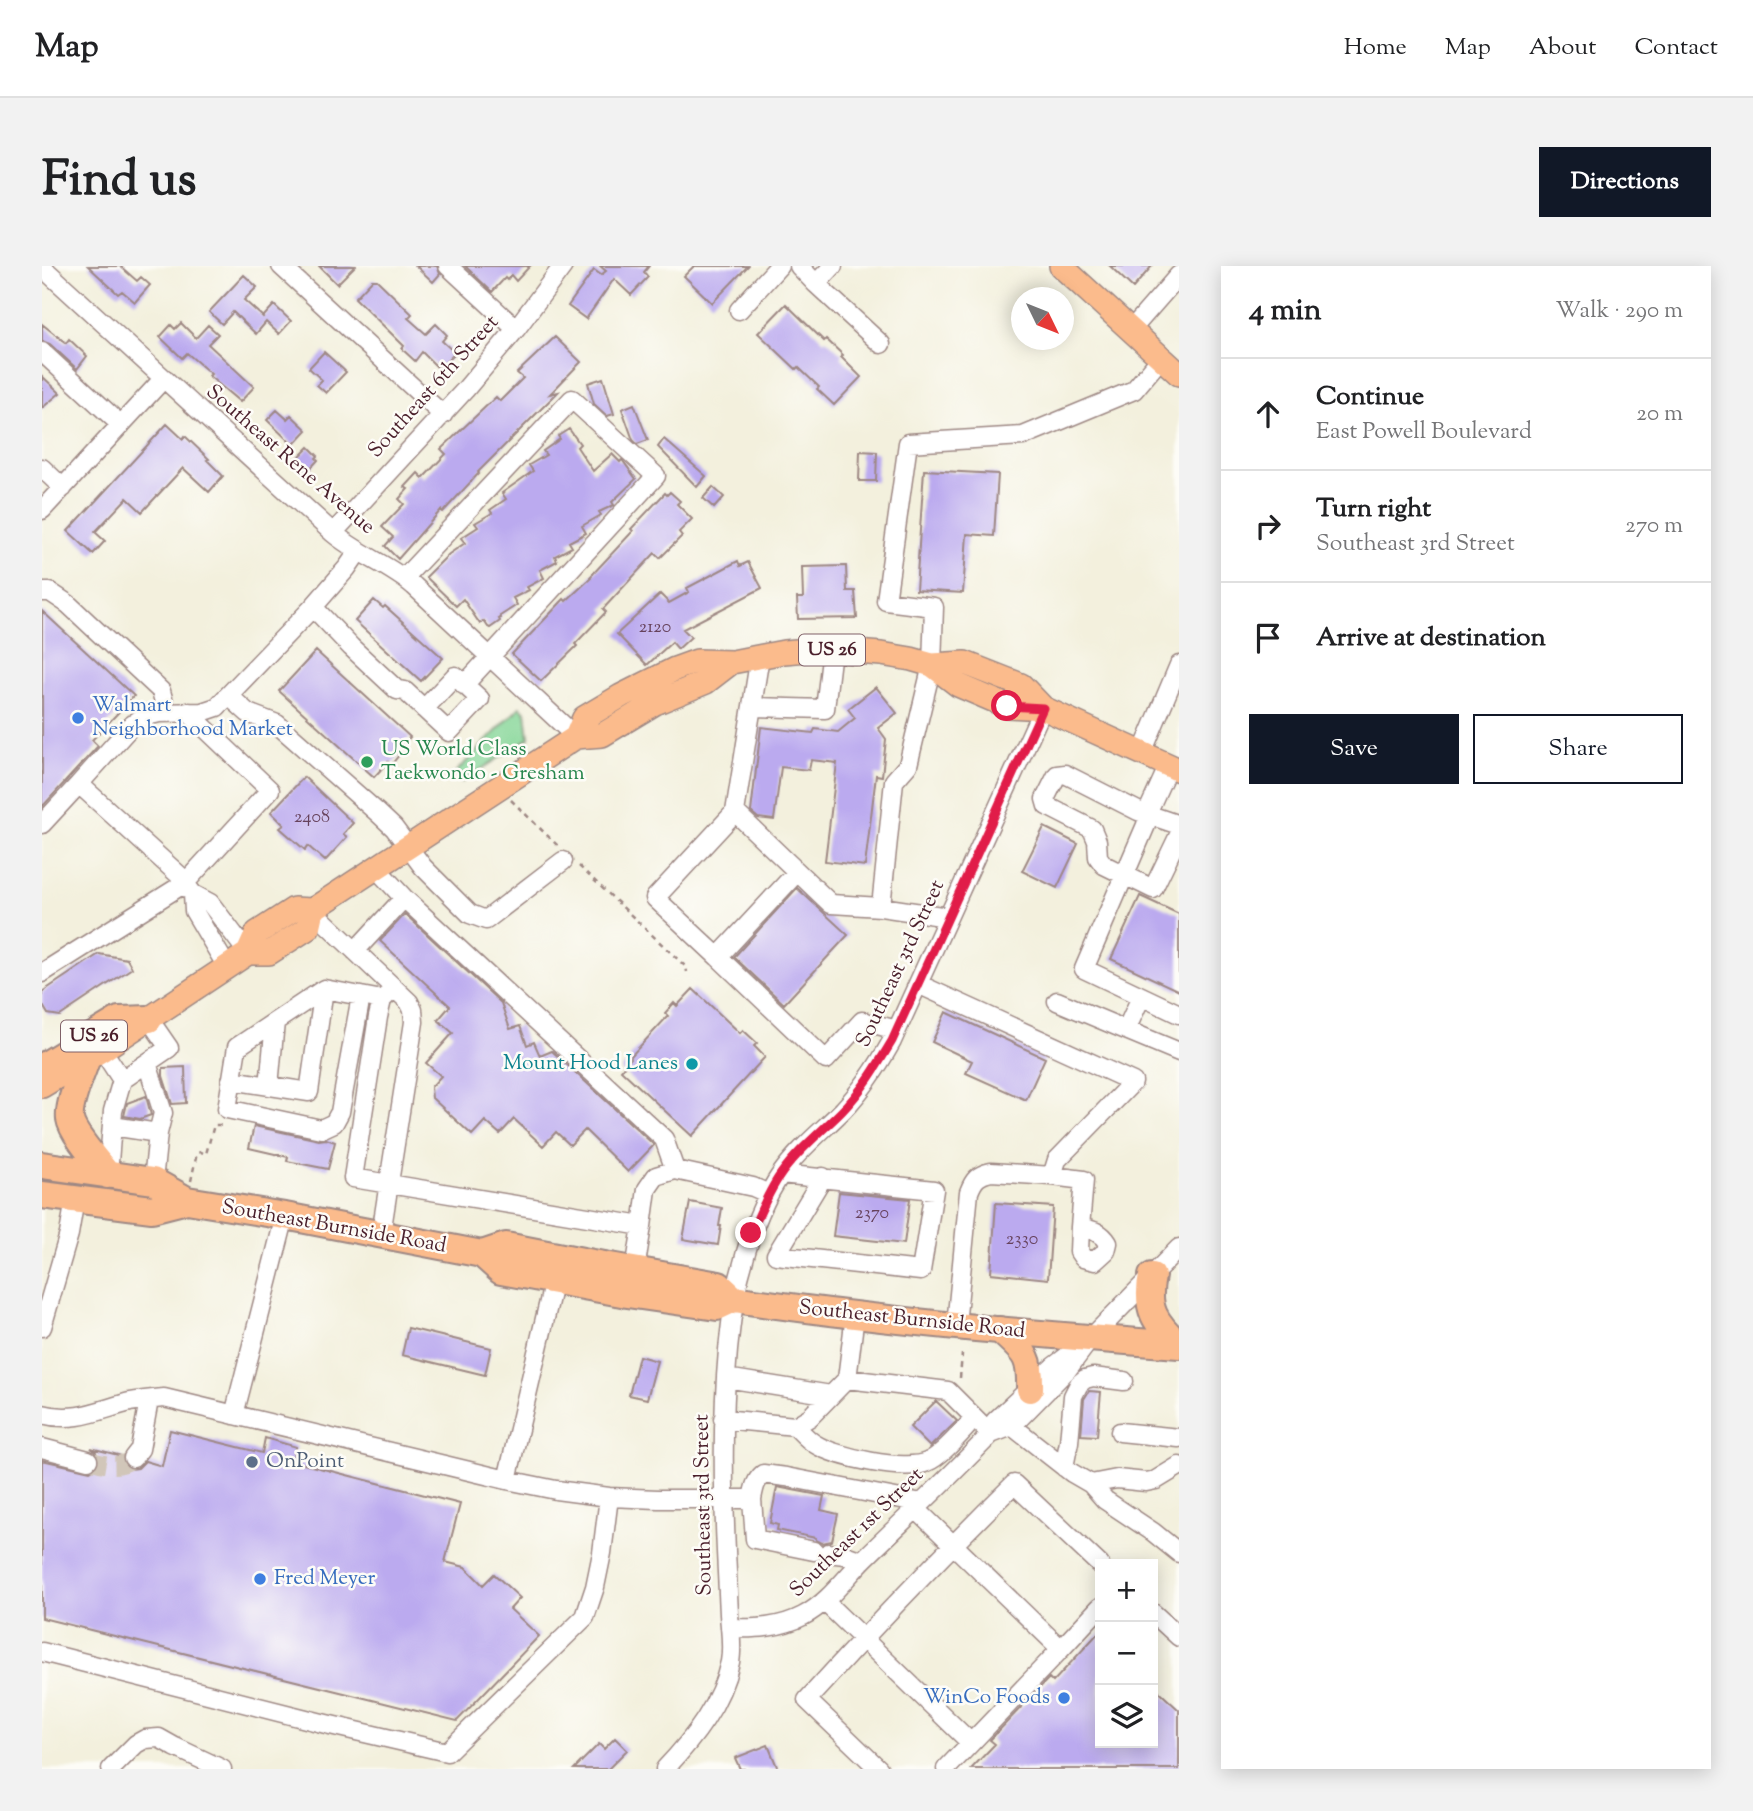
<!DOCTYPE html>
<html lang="en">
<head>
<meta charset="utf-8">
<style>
	body { margin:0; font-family:"Sorts Mill Goudy",serif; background:#f2f2f2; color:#202124 }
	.controls { position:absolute; right:21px; bottom:21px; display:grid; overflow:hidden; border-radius:0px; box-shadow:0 4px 18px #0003 }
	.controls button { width:63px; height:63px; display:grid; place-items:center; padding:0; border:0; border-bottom:2px solid #e0e0e0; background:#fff; color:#202124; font:35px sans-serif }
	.compass { position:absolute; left:969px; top:21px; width:63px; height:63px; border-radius:50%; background:#fff; box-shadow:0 4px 18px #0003; rotate:133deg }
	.stop { position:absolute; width:21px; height:21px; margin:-16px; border:5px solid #e11d48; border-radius:50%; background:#fff }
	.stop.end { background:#e11d48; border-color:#fff; box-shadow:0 2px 7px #0008 }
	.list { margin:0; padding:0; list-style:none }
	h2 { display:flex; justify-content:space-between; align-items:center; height:91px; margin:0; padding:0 28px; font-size:30px }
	h2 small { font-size:23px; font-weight:400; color:#757577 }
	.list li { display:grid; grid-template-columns:46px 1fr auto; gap:21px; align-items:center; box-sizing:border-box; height:112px; padding:0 28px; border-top:2px solid #e0e0e0 }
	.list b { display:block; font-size:26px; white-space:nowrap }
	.list p { margin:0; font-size:23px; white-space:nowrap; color:#757577 }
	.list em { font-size:23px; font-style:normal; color:#757577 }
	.actions { display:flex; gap:14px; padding:21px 28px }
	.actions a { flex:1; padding:16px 0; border:2px solid #111827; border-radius:0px; text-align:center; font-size:24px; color:#111827 }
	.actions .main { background:#111827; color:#fff }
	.icon { flex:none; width:38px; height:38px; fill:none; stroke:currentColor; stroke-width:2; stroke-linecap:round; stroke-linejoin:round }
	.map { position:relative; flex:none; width:1137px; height:1503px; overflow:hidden; border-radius:0px }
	header { display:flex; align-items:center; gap:42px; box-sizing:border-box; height:98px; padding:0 35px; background:#fff; border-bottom:2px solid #e0e0e0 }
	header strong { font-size:33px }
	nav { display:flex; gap:38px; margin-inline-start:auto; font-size:24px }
	.intro { display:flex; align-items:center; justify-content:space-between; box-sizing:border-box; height:168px; padding:0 42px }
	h1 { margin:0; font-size:49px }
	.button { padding:18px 32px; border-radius:0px; background:#111827; color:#fff; font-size:24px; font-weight:700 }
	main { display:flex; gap:42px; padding:0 42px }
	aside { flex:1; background:#fff; border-radius:0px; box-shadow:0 4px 18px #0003 }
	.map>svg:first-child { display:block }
</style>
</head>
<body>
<header>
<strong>Map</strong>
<nav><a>Home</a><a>Map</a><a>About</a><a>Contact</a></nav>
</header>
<div class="intro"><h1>Find us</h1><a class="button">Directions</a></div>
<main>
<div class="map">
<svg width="1137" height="1503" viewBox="0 0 1137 1503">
	<rect width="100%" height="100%" fill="#fdfcf7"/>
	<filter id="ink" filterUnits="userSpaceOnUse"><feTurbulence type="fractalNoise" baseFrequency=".0143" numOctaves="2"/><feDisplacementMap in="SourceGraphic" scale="14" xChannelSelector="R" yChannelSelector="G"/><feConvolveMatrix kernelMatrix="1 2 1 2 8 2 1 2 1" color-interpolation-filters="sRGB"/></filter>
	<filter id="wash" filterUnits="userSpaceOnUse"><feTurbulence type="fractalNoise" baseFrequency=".00686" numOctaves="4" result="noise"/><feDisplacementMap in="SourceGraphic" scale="28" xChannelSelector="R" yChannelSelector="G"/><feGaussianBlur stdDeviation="1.57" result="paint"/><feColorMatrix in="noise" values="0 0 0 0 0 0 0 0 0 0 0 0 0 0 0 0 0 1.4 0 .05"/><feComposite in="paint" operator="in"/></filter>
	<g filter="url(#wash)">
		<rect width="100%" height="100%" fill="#f3f0dd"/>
		<!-- green -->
		<path fill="#84d697" stroke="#677a61" stroke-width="2" d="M478,441L484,446L487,472L420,516L412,508Z"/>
		<g id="blocks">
			<!-- building -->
			<path fill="#bbaaef" d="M46,0H78L95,15L99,11L108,19L93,36L80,25L76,28Z
				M277,0H313L295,18Z
				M374,0H395L398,8L391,16Z
				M423,0H488L474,15L469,9L465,14L463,12L450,26Z
				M558,0H607L602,6L606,11L589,29L572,13L544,53L526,40L552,4L559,9L564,5Z
				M652,0H706L670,37L642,10Z
				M1068,0H1110L1091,22Z
				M202,9L215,21L202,34L221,51L232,39L249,55L237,68L224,56L214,68L191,46L180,58L167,46Z
				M330,14H335L370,48L366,52L384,68L394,58L405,69L400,75L413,87L397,103L380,86L373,95L360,83L362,80L313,32Z
				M744,38L782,75L784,73L801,89L799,91L819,111L792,139L775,123L777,121L756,101L754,103L716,67Z
				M139,57L154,72L166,59L176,68L166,78L212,121L198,136L167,110L169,108L145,87L140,92L118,71L129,59L133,63Z
				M0,58L24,77L27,73L45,90L35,103L8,78L0,75Z
				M513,71L539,96L508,128L516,126L436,206L437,207L401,246L399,244L356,293L343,280L351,271L340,261L362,238L357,233L366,223L363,221L376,207L381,212L404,188L399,183L454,131L458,135L481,112L475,107Z
				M282,86L304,106L284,127L275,119L280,114L267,102Z
				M0,110L18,127L0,142Z
				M561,112L572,148L565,150L552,138L546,117Z
				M592,138L606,174L595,178L591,174L580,143Z
				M235,144L245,153L249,149L265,164L251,179L225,154Z
				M125,158L141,173L143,170L167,193L165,194L181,210L167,226L141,202L100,246L85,232L53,266L63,275L51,288L26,265Z
				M527,163L538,178L535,181L551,205L570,188L578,196L580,194L581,195L594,213L570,236L572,239L557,246L559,249L540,260L544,267L527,276L530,281L513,290L515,295L498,304L502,312L485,321L487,324L471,332L475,339L458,350L459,352L457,353L458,355L448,362L446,361L442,355L438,358L421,333L414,340L384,311L407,288L423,277L419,272L436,261L433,257L450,247L448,244L464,233L460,227L491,205L487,199L504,189L501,185L518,173L516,170Z
				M622,173L664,210L655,221L616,181Z
				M267,181L276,190L274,192L276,194L264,207L252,196Z
				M818,185L835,186L834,215H817Z
				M882,204L956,208L952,270L925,268L921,327L874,324Z
				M671,221L682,231L672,242L661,232Z
				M628,226L638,235L635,238L650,253L637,266L640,270L618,292L613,287L561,343L564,346L533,378L535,380L499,415L470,388L522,333L524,335L549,312L548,311L591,265L589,263L623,227L625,229Z
				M696,295L698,300L706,296L720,322L641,363L649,371L636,383L630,376L605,399L575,368L618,328L627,337L647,326L645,322Z
				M804,300L805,325H813L815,352L756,353L755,332H761L760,301Z
				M332,334L341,342L343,340L401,392L379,415L313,355Z
				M0,345L92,430L50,474L56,480L0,541Z
				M274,385L368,471L354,486L357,489L349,499L346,496L332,511L237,425Z
				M834,421L855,447L836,462L844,473L840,510L834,509L823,600L783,595L795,497L769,494L767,504L739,501L732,554L716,552L709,546L719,461L771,467L773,463L796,466L813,452L806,443Z
				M262,511L311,557L301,568L305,571L283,595L266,580L263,584L238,562L242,559L229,546Z
				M1002,561L1036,578L1015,622L980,605Z
				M755,622L806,669L742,738L692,691Z
				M1098,630L1137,648V725L1069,693Z
				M363,648L459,737L468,763L478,760L485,779L492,776L498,790L510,785L612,879L586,906L543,864L528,879L514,866L501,880L472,853L458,868L443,855L430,869L390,832L389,821L399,810L384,797L411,767L396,754L408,740L338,675Z
				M57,688L85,693L90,702L18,750L6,748L0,738V726Z
				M651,723L698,767L701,764L715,777L712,780L723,791L650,870L579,804L589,792L588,791L626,750L623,747L632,737L635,740Z
				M904,746L1003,792L984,834L924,807L930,795L890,776Z
				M143,801L144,837L130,838L121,810V802Z
				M104,830L109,849L98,853L82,850L85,837Z
				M212,860L277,874L284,873L293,876L286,903L245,895L246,891L207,882Z
				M797,926L868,933L862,978L791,970Z
				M648,936L680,942L677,960H679L676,979L641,973Z
				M954,937L1011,941L1006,1013L949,1007Z
				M366,1062L449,1082L443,1109L360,1089Z
				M597,1090L615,1095L605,1133L587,1129Z
				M1047,1125L1059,1126L1055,1170L1039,1169L1042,1133Z
				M894,1135L915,1155L888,1181L868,1161Z
				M128,1164L220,1187L223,1172L254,1181L250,1195L418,1238L403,1296L423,1301L441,1319L452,1308L478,1332L468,1343L497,1370L415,1455L0,1352V1194L48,1205L55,1201L57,1196L54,1186L49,1182L80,1190L81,1197L89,1203L96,1202L103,1195L120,1200Z
				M735,1221L782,1230L779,1244L796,1248L790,1275L780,1277L774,1274V1272L735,1264L736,1259L728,1257Z
				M1058,1365V1477H1111V1420L1137,1444V1503H929L953,1478L948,1474L1007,1412L1011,1416Z
				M573,1472L585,1484L566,1503H532L557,1478L562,1483Z
				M726,1479L736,1503H698L693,1492Z"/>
		</g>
	</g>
	<g filter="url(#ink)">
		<use href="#blocks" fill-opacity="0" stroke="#9e8884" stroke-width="2"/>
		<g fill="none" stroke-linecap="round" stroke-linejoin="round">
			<!-- minor-tunnel -->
			<path stroke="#d1c6b9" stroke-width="18" stroke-dasharray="18 9" stroke-linecap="butt" d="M46,1194C62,1198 77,1204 91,1192"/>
			<defs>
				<path id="minor" d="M239,0L401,149
					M406,0L474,63
					M757,0L774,18
					M791,0L774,18L839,78
					M0,1L291,267C316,288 347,299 372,320L534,471
					M697,44L737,0
					M1089,64L1137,9
					M0,86L79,159
					M0,202L21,222
					M0,244L122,112
					M291,267L423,124L474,63L521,0
					M362,312L530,133L614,210L422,419
					M0,326H8L26,338L119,425L125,447
					M271,341L309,381L355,424L363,425L407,466L438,433L413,410L382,443
					M718,390L693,546L789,638L839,641
					M187,430L206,447L235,458L336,547L352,562L381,601L428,648L444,654L521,595
					M710,441L783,443L790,384
					M1100,487L1137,399
					M1127,499L1107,543L1104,559L1042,703L1137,748
					M0,558L37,518
					M1137,559L1096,545L1023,508L1015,509L1003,533L1005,540L1050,563L1055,575L1056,591L1062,599L1111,623L1137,569
					M334,602L362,632L622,873L633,904
					M755,606L676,691L784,794L820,755L855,764
					M151,628L152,645L185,701
					M270,644L367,736L371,744L372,756L339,968
					M906,651L839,641L852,515L866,499L890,399L892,341L844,335L866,177L981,170L1092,124L1119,92
					M313,685L362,632
					M206,687L168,637L151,628L137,609L37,518L90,459L101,451L117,447L160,446L175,441L271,341L305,302L316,286
					M676,691L613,632L693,546
					M0,707L143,617L228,524L146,446
					M876,718L1091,816L1015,894L1010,910L949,906C936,909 932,913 927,926L914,1059
					M352,722L340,734L336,751L311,912L600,960L593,1004
					M319,730L298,846L292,857L279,863L185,843L195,781L282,723L340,734
					M1099,731L1084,764L1137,786
					M1015,735L1084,764
					M54,774L80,814L127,782L107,753
					M105,797L121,847L116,867
					M189,814L267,826L282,723
					M227,820L233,756
					M70,860L116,867L111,915
					M739,908L892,924L879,1005L734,989L781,911
					M66,909L71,845L80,814
					M1010,910L1042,914L1038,961
					M600,960L605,923L614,910L633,904L711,921L727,928
					M1038,961C1051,964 1059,966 1066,977L1064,985L1053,995L1041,992L1037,986Z
					M512,1014L465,1214L514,1224L567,1231L616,1233H710C712,1223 713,1215 721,1208L744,1211L880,1237
					M813,1049L805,1113L906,1125L949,1168
					M0,1061L27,968L33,933
					M684,1112L789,1129
					M0,1148C33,1157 57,1144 88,1136C99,1134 111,1133 122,1132L465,1214
					M192,1149L243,950
					M681,1153L753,1160L768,1151L805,1113
					M753,1160C759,1166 766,1174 773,1178C793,1191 864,1206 885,1196C900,1190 921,1164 933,1152
					M970,1160L1030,1207L1049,1218L1063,1234L1111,1266L1137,1287
					M1078,1166L1137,1172
					M949,1168L953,1155L1011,1101L1049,1072L1137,982
					M0,1182L46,1194
					M91,1192L98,1183L107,1134
					M1022,1201L1027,1176L1031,1130L1037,1118L1043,1113L1051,1111L1082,1115
					M1049,1218L1075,1213L1104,1216L1114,1214L1137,1200
					M710,1233L713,1273L772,1285
					M786,1287L803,1289L820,1295
					M782,1335L929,1477L1019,1383L874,1243
					M1111,1347L1137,1371
					M688,1362C713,1363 738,1362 761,1350C786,1337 803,1312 823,1292C865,1251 908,1211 949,1168L970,1160L1025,1104L1049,1072
					M1019,1383L1058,1341
					M0,1386L284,1458L405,1486L543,1351L553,1321L560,1287L567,1231
					M69,1503L94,1478L103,1473L117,1472L133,1481L180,1503
					M623,1503C652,1472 679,1438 688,1396C691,1380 688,1364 687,1348C686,1327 685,1306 684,1285C681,1218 680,1151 686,1084C689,1056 692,1028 700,1001C708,969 720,936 739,908C756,884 780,865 801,844C821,823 836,800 850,775L1001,442
					M837,1503L765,1434C832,1360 901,1288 972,1218L1058,1299
					M904,1503L929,1477"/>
				<path id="major" d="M1019,0L1137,108
					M890,399L916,419L965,440L1001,442L1137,504
					M534,471L542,452L579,430L633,403L655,395L690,396L742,386L766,384H790L839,388L869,393L890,399L923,397L979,419L1001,442
					M206,687H227L266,662L270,644
					M0,820L60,784L206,687L215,667L252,643L270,644L534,471L560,469L613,437L664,416L690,396"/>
				<path id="highway" d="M44,794C39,810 26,837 28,853C30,867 56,896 66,909
					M0,801L77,754L107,753
					M0,899L111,915L145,934L243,950L440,988L459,1005L585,1028L675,1041L692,1033C840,1055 989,1068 1137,1079
					M0,929L110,943L145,934
					M440,988L464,980L551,997L677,1019L692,1033
					M1110,1010C1103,1043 1113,1057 1137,1079
					M958,1064C982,1087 989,1088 988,1123"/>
			</defs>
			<!-- minor casing -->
			<use href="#minor" stroke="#9e8884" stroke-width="21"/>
			<!-- major casing -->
			<use href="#major" stroke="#9e8884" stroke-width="26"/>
			<!-- highway casing -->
			<use href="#highway" stroke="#9e8884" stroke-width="30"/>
			<!-- path -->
			<path stroke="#9e8884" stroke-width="2.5" stroke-dasharray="5 5" stroke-linecap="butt" d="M469,534L517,581
				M537,600L644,701L645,706
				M149,915L155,887L159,886L164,888L172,859H179
				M918,1112L920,1088"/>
			<!-- minor -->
			<use href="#minor" stroke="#fff" stroke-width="18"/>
			<!-- major -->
			<use href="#major" stroke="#fbbb8c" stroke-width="23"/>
			<!-- highway -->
			<use href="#highway" stroke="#fbbb8c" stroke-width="26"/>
		</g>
	</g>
	<g fill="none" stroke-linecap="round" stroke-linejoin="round" filter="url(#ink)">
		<!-- route -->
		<path stroke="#e11d48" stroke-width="9" d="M709,967C718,947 726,926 739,908C756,884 779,866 799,846C820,825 835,800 850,775L1001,442L965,440"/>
	</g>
	<!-- markers -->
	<g fill="#3f7fe0" stroke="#fdfcf7" stroke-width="2.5">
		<circle cx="36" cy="452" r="7"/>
		<circle cx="218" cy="1313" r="7"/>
		<circle cx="1022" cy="1432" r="7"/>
	</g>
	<circle fill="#2e9e5b" stroke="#fdfcf7" stroke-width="2.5" cx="325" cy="496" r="7"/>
	<circle fill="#0f9aa8" stroke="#fdfcf7" stroke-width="2.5" cx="650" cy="798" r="7"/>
	<circle fill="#5c6f8a" stroke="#fdfcf7" stroke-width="2.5" cx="210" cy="1196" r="7"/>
	<g text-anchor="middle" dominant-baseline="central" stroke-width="5" stroke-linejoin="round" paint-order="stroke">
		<!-- number labels -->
		<g font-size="18" fill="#66425c">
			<text x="613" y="362">2120</text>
			<text x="270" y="552">2408</text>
			<text x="830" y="948">2370</text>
			<text x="980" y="974">2330</text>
		</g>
		<!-- shield labels -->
		<g fill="#fdfcf7" stroke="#806168" stroke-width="2">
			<rect x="757" y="368.5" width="66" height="31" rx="5"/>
			<rect x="19" y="754.5" width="66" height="31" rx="5"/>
		</g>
		<g font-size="19" font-weight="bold" fill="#4a1f2b">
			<text x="790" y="384">US 26</text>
			<text x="52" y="770">US 26</text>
		</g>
		<!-- street labels -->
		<g font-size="21" fill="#4a1f2b" stroke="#fdfcf7">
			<text transform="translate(392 121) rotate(-48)">Southeast 6th Street</text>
			<text transform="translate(248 194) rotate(41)">Southeast Rene Avenue</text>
			<text transform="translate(859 698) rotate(-65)">Southeast 3rd Street</text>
			<text transform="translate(292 961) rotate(10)">Southeast Burnside Road</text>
			<text transform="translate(870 1054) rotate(6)">Southeast Burnside Road</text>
			<text transform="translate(662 1239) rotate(-91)">Southeast 3rd Street</text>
			<text transform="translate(815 1267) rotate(-44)">Southeast 1st Street</text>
		</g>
		<!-- shop labels -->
		<g font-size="21" fill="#366cbe" stroke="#fdfcf7" text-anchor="start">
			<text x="50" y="440">Walmart<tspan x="50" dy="24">Neighborhood Market</tspan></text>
			<text x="232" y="1313">Fred Meyer</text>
			<text x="1008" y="1432" text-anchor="end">WinCo Foods</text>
		</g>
		<!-- leisure labels -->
		<g font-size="21" fill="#27864d" stroke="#fdfcf7" text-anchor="start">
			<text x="339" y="484">US World Class<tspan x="339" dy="24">Taekwondo - Gresham</tspan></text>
		</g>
		<!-- culture labels -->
		<g font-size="21" fill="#0d838f" stroke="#fdfcf7" text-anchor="end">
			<text x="636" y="798">Mount Hood Lanes</text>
		</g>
		<!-- service labels -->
		<g font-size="21" fill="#4e5e75" stroke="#fdfcf7" text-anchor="start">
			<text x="224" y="1196">OnPoint</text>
		</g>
	</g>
</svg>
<div class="controls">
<button>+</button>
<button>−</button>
<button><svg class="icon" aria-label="layers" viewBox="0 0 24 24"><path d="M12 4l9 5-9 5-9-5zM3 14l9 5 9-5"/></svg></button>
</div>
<svg class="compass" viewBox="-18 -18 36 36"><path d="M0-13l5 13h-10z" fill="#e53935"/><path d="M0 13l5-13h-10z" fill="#757577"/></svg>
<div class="stop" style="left:965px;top:440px"></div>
<div class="stop end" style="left:709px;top:967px"></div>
</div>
<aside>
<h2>4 min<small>Walk · 290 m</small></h2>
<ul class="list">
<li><svg class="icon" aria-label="ahead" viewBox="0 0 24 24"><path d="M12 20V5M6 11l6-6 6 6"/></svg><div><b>Continue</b><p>East Powell Boulevard</p></div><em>20 m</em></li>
<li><svg class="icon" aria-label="right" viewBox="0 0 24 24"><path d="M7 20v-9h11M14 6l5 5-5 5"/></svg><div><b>Turn right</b><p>Southeast 3rd Street</p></div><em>270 m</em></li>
<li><svg class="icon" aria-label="arrive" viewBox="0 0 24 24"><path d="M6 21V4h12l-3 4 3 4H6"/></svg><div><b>Arrive at destination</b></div></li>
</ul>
<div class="actions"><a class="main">Save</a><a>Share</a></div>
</aside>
</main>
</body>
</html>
